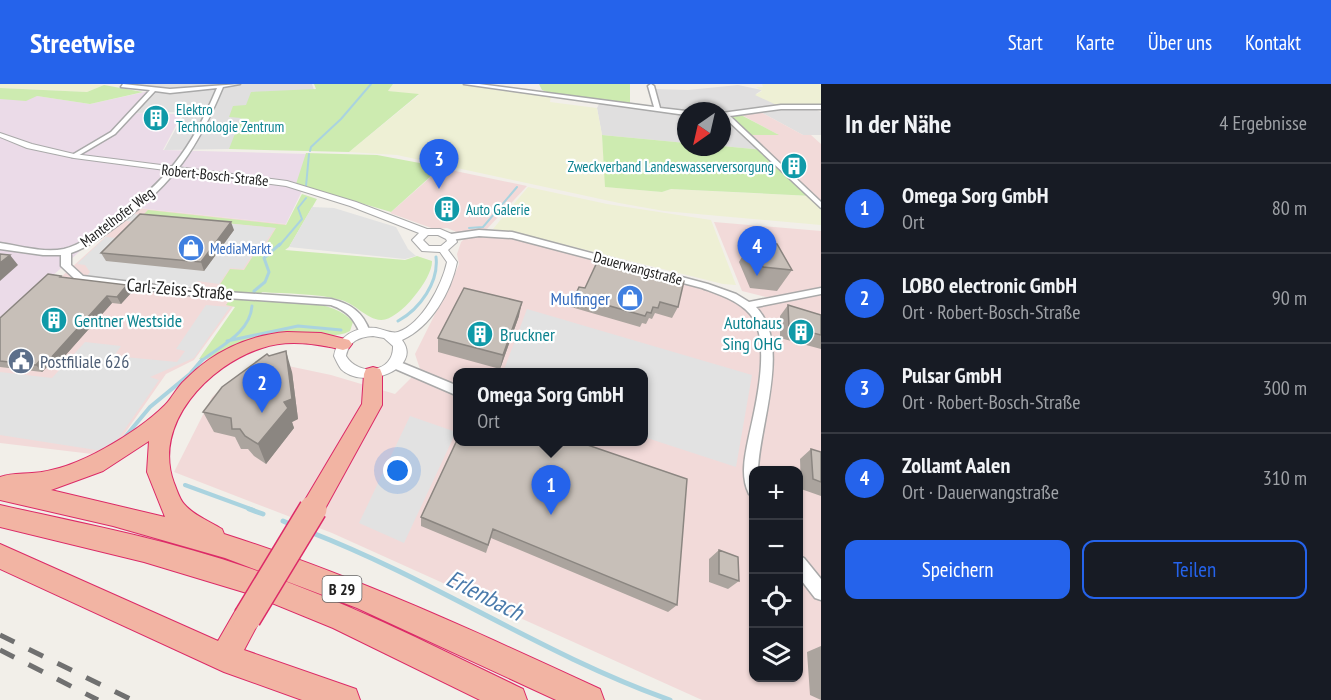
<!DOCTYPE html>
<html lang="de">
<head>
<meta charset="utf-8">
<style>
	body { margin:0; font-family:"PT Sans Narrow",sans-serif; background:#20242c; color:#f1f3f6 }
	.controls { position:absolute; right:18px; bottom:18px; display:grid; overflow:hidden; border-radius:12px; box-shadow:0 2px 4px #0004 }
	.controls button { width:54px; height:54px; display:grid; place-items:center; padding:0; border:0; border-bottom:2px solid #363941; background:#171b24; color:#f1f3f6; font:30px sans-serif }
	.compass { position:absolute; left:677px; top:18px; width:54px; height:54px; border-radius:50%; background:#171b24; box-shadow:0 2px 4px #0004; rotate:214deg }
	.you { position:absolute; left:398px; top:387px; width:21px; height:21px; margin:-15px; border:4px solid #fff; border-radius:50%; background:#1a73e8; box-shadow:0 0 0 9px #1a73e833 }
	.badge { display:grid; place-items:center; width:39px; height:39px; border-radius:50%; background:#2563eb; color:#fff; font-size:20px; font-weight:700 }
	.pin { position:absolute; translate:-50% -50px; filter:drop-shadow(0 2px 3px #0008) }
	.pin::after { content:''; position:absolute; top:32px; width:21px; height:18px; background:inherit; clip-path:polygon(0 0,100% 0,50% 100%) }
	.popup { position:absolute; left:453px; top:284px; width:195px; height:78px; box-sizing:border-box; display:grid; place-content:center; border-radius:12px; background:#171b24; filter:drop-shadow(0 2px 4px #0005); font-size:20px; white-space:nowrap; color:#9ea1a6 }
	.popup b { font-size:22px; color:#f1f3f6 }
	.popup::after { content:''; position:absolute; left:50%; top:100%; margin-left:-12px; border:12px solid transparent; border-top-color:#171b24 }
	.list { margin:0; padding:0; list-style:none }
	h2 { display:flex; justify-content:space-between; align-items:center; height:78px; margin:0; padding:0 24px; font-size:26px }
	h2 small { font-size:20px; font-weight:400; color:#9ea1a6 }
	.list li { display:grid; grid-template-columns:39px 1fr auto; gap:18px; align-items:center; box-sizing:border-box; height:90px; padding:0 24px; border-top:2px solid #363941 }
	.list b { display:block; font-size:22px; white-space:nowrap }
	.list p { margin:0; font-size:20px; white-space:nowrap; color:#9ea1a6 }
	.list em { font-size:20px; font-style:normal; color:#9ea1a6 }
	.actions { display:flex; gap:12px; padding:18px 24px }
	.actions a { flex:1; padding:14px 0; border:2px solid #2563eb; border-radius:12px; text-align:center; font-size:21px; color:#2563eb }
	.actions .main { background:#2563eb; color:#fff }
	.icon { flex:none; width:33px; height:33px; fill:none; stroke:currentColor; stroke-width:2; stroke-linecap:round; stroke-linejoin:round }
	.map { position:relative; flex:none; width:821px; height:616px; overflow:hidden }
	header { display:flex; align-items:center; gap:36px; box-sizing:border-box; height:84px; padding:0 30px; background:#2563eb; color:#fff }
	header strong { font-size:28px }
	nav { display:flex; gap:33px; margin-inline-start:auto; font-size:21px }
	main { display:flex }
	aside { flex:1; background:#171b24 }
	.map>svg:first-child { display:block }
</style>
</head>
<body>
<header>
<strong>Streetwise</strong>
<nav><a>Start</a><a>Karte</a><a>Über uns</a><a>Kontakt</a></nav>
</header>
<main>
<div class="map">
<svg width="821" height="616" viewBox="0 0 821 616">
	<rect width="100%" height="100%" fill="#f2efe9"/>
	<!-- residential -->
	<path fill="#e0dfdf" d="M128,0H312L314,6L230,65L164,66L185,28L135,29L151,11L149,7L122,3Z
		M738,1L762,6L756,10L811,23L821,28V51H803L755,25L725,30L764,66L722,62V27H686V59L602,51L597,24L600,18L657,26L652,5L688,6Z"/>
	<!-- commercial -->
	<path fill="#f2dad9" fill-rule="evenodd" d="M757,26L803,51H811L821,60V119L751,51L777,50L738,29Z
		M441,84L527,102L486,146L459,149L447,144L434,145L390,129Z
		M137,124L286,140L232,224L194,276L166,290L109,372L0,359V239L60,194Z
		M714,138L821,147V616H702L332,449L174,388L212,313L232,295L250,284L274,279L331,291L395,310L420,285L415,270L454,192L459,180L457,170L461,158L467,152L482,150L514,154L712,207L745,223L778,216L742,207ZM458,288H644V358H458ZM754,386H798V594H754Z"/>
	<!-- industrial -->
	<path fill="#ebdbe8" d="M149,7L129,29L182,30L163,66L309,70L298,99L302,107L286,140L129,123L0,239V15L37,12L90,20Z"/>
	<!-- farmland -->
	<path fill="#eef0d5" d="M0,0H85L104,1L87,8L0,4Z
		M393,0H464L495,6L551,12L550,18L597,24L602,51L606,103L662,108L671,105L810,112L821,126V141L664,127L619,119L397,71L349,68L419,11L388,7Z
		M762,0H821V23L779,22L755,11L762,7L756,3H763Z
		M528,103L607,120L711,136L736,201L723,200L534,153L493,145Z"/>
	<!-- grass -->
	<path fill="#cdebb0" d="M314,0H393L388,7L419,10L349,68L229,65L241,34L229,33L233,22L246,21L251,8L316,5Z
		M539,0H630V20L549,9L542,6Z
		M104,1L143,8L90,20L37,12L26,17L0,15V4L87,8Z
		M741,31L779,51H750L730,34L733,31Z
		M602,51L686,59V63L722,62L764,66L812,112L671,105L662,108L605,103Z
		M306,69L377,71L441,83L391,128L296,100Z
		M302,110L317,115L289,163L285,166L405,176L417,172L432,177C433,194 399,237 381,236C366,235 356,220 341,216C316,209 287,210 262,208L257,216C286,218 333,214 353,238L350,247C330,258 299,245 277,249C251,254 223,277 199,275L235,223L226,221L235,208L217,205L230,185L244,186L253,172H259L276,144L143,131L148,126L286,141Z"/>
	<!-- parking -->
	<path fill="#e2e2e2" d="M312,123L334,124L396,143L408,165L416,172L405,175L289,163Z
		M133,130L275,144L257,171H252L243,185L230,184L219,200L198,197L193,204L87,192L90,188L85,181L77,180L106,153L128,155L233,146L126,137Z
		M206,221L230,223L194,274L150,293L159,296L109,368L0,351V288L52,294L85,258L121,262L114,272L177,278L185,267L176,265Z
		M527,225L752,291L736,383L644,353V288H503Z
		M410,332L456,348L404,459L359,439Z"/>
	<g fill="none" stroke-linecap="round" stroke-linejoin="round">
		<!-- stream-far3 -->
		<path stroke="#aad3df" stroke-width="2" d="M310,67L311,63L341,35L371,0
			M306,102L309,70
			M469,144L483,143L517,103
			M279,162L302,135L298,124L306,114"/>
		<!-- stream-far2 -->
		<path stroke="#aad3df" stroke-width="3" d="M254,211V207L265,198L269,188L264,174L280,160
			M398,237C420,225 439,198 436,173
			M227,257L298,242L341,246
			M200,278C220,262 250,249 252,222"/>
		<!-- stream-far1 -->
		<path stroke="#aad3df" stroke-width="4" d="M125,353L150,323L190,290L202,276
			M185,401L253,426"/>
		<!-- stream -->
		<path stroke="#aad3df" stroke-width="5" d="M249,425L263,430
			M283,437L292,441
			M310,448C434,496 544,571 670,616"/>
		<defs>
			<path id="minor" d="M123,0L170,5L240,0L223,3C197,65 175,97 122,138C106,150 90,162 71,169V181L83,192L196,206L331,215C351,220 363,228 370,248L369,251H361C354,235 348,227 331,221L196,212L80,198L77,197L61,182V171H43L0,165V159C20,162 43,169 64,165C81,161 97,148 111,138C167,96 190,68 217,4L170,9L155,7L115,50L76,73H72V71L111,48L150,6L121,3Z
				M464,0H479L654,23L648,2L651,0L654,2L660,24L686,27V31Z
				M781,21H821V25H781L730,32L821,118V124L724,33H722V29Z
				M479,146L512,148L708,200L736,210L749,218L821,204V210L756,223C792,260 759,342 758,386H754V412L749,410C740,392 745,371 749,352C756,321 772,255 750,230C738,216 718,210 702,204L512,154L479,152L451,156L447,153L451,150Z
				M395,276L458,302V312L391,283L389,280Z
				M798,471L804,474L821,495V516L815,514L798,492Z"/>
			<path id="tertiary" d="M0,49L32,60L74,70L287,97L356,118L427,145H440L454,151L457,158L448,166L457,178C451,208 431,243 402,256C424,285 363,307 341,285C338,281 336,276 334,272C337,253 356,242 376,244C382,245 392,250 398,248C422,240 442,201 447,178L440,168L422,167L412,156L419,149L350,122L286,102L74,74L27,64L0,53ZM428,151H438L446,155L447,157L441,162H429L423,156ZM373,252L384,254L393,262C394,289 359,293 346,272C349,257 359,253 373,252Z"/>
			<path id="trunk" d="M287,248L321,249L349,256L352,260L349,264L343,266C317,260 288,255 262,264C209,281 152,340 174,399C177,406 179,414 184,420C193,431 209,437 222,445L224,450C353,491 477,548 600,605L604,616H556L357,524L225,474L113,442L0,416V393C11,389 21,390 32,389C58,387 82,377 105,364C125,353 149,337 165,321C172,314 177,303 185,296C212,268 248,251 287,248ZM149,357L147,388L165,433L51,406L103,387Z
				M373,283L380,285L382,290V321L321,432L313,435L305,432L301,424L305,416L362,320L364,290L366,285Z
				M0,421C84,440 170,456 252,485C345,517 434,562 523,605L527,616H480L333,544L250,510L144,478L0,443Z
				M0,460L218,557L237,524L247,520L257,524L261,534L244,566L356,605L360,616H302L224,588L0,485Z"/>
		</defs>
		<!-- minor casing -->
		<use href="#minor" stroke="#a9a9a9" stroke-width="3"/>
		<!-- tertiary casing -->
		<use href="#tertiary" stroke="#a9a9a9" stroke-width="2"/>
		<!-- trunk casing -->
		<use href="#trunk" stroke="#dc2a67" stroke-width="2"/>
		<!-- minor -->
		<use href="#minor" fill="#fff" fill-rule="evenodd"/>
		<!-- tertiary -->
		<use href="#tertiary" fill="#fff" fill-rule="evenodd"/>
		<!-- trunk -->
		<use href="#trunk" fill="#f2b4a3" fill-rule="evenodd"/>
		<!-- rail -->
		<path stroke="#707070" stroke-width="5" stroke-dasharray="16 16" stroke-linecap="butt" d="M0,551L132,616
			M0,566L98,616"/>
		<defs>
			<path id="trunk-bridge-far1" d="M312,426L313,424"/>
			<path id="trunk-bridge" d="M247,534L313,425"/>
		</defs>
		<!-- trunk-bridge-far1 casing -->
		<use href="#trunk-bridge-far1" stroke="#dc2a67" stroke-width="24" stroke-linecap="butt"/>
		<!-- trunk-bridge casing -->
		<use href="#trunk-bridge" stroke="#dc2a67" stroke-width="30" stroke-linecap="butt"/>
		<!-- trunk-bridge-far1 -->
		<use href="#trunk-bridge-far1" stroke="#f2b4a3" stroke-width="21"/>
		<!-- trunk-bridge -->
		<use href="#trunk-bridge" stroke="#f2b4a3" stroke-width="27"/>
	</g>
	<!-- wall -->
	<path fill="#aba49e" d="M234,146L204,187L106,177L101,169Z
		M751,157L792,186L777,207L750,204L739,178Z
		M599,174L678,223L672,234L655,229L652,235L649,234L646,240L642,239L640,243L571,223L575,212L585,204Z
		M62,194L127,201L131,209L121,220L112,219L55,283H47L42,288L0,283V234Z
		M788,221L821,231V265L780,254V232Z
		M519,232L500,285L438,268V254Z
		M269,272L292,288L298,335L292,338L294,344L266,380L254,372L248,365H241L235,353L214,348L203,328Z
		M458,354L677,521L668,528L491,454L486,469L421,442V433Z
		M811,365L821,368V412L801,405L800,375Z
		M719,466L739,497L728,505L709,498V475Z
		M821,562V616L810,611L807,568Z"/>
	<!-- shaded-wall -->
	<path fill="#8b8681" d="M231,138L234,146L204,187L201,178Z
		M10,171L18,181L0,197V179Z
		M127,201L131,209L121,220L117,213Z
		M107,212L112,219L55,283L49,276Z
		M522,218L519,232L500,285L503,271Z
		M286,267L292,288L298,335L292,338L294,344L266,380L258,360L284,318Z
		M41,275L47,283L42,288L36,281Z"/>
	<!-- building -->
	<path fill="#c7bfb8" stroke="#8b8681" stroke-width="1.5" d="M140,130L231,138L201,178L101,169Z
		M751,157L777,160L792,186L763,183Z
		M0,170L10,171L0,179Z
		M599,174L684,197L678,223L660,218L658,224L653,223L651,229L647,228L645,232L575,212L579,203L585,204Z
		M48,190L61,192L60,193L127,201L117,213L107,212L49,276L41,275L36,281L0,277V234Z
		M464,204L522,218L503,271L438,254Z
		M788,221L821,231V251L789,243Z
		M286,267L292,315L284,318L288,324L258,360L245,352L240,345H232L231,334L203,328L222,303L267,270L269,272Z
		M458,354V357H576L687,395L677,521L493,445L488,461L421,433Z
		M811,365L821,368V398L813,395Z
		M719,466L738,473L739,497L719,490Z"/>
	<!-- icons -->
	<defs>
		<symbol id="building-disc" viewBox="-11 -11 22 22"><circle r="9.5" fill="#0f9aa8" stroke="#fff"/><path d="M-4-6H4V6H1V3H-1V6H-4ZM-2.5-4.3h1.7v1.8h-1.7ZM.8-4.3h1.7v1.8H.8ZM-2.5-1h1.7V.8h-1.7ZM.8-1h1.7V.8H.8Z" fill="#fff"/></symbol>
		<symbol id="shop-disc" viewBox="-11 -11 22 22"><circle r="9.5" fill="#3f7fe0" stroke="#fff"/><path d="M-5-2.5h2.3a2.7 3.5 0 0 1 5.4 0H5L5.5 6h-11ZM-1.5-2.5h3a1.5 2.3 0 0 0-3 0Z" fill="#fff"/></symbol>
		<symbol id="civic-disc" viewBox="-11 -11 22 22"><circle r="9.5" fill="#5c6f8a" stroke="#fff"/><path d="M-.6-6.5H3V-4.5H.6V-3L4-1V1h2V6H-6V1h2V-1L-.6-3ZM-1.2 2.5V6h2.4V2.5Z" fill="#fff"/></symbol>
	</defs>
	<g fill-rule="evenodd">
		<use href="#building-disc" x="141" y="19" width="30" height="30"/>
		<use href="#building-disc" x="779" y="67" width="30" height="30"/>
		<use href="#building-disc" x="432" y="110" width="30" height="30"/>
		<use href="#shop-disc" x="176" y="149" width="30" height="30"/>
		<use href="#shop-disc" x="615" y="199" width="30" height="30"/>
		<use href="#building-disc" x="39" y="221" width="30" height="30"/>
		<use href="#building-disc" x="786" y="233" width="30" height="30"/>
		<use href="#building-disc" x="465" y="235" width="30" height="30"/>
		<use href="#civic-disc" x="6" y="262" width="30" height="30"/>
	</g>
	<g text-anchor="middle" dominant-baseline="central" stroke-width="4.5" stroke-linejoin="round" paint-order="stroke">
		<!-- far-culture labels -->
		<g font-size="15" fill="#0d838f" stroke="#fff" text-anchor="start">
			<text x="176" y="25">Elektro<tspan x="176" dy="17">Technologie Zentrum</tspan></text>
			<text x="774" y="82" text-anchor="end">Zweckverband Landeswasserversorgung</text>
			<text x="466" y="125">Auto Galerie</text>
		</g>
		<!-- far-street labels -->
		<g font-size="15" fill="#222" stroke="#fff">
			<text transform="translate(215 91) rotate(6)">Robert-Bosch-Straße</text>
			<text transform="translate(117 133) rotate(-37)">Mantelhofer Weg</text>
			<text transform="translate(638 184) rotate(15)">Dauerwangstraße</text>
		</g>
		<!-- far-shop labels -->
		<g font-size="15" fill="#366cbe" stroke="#fff" text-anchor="start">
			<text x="210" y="164">MediaMarkt</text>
		</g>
		<!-- shield labels -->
		<rect fill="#fff" stroke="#646464" stroke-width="1.5" x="322.5" y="492" width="39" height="26" rx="4.5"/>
		<g font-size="16" font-weight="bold" fill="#222">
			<text x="342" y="505">B 29</text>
		</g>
		<!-- street labels -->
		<g font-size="18" fill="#222" stroke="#fff">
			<text transform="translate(180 205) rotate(5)">Carl-Zeiss-Straße</text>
		</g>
		<!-- shop labels -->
		<g font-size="18" fill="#366cbe" stroke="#fff" text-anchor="end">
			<text x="610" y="214">Mulfinger</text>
		</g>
		<!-- culture labels -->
		<g font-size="18" fill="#0d838f" stroke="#fff" text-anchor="start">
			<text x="74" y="236">Gentner Westside</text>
			<text x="782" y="238" text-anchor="end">Autohaus<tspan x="782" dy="21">Sing OHG</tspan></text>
			<text x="500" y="250">Bruckner</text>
		</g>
		<!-- service labels -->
		<g font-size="18" fill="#4e5e75" stroke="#fff" text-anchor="start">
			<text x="40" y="277">Postfiliale 626</text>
		</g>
		<!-- near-water labels -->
		<g font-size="24" font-style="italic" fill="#4a7aab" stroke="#fff">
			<text transform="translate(485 511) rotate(27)">Erlenbach</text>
		</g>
	</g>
</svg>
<div class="controls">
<button>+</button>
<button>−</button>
<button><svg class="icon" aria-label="locate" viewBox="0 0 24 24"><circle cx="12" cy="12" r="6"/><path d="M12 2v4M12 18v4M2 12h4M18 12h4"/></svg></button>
<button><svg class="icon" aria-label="layers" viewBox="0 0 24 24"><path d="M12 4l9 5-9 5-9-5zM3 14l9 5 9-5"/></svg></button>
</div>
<svg class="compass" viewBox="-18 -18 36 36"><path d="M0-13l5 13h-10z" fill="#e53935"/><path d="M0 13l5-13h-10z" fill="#9ea1a6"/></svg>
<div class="you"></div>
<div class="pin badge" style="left:551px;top:431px">1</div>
<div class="popup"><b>Omega Sorg GmbH</b>Ort</div>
<div class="pin badge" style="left:262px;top:329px">2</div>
<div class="pin badge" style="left:439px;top:105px">3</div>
<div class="pin badge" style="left:757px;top:192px">4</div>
</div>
<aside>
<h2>In der Nähe<small>4 Ergebnisse</small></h2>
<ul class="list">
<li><span class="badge">1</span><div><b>Omega Sorg GmbH</b><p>Ort</p></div><em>80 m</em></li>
<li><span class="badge">2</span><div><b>LOBO electronic GmbH</b><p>Ort · Robert-Bosch-Straße</p></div><em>90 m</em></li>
<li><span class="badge">3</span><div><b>Pulsar GmbH</b><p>Ort · Robert-Bosch-Straße</p></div><em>300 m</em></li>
<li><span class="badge">4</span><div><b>Zollamt Aalen</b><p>Ort · Dauerwangstraße</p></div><em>310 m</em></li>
</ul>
<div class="actions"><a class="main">Speichern</a><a>Teilen</a></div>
</aside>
</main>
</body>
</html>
